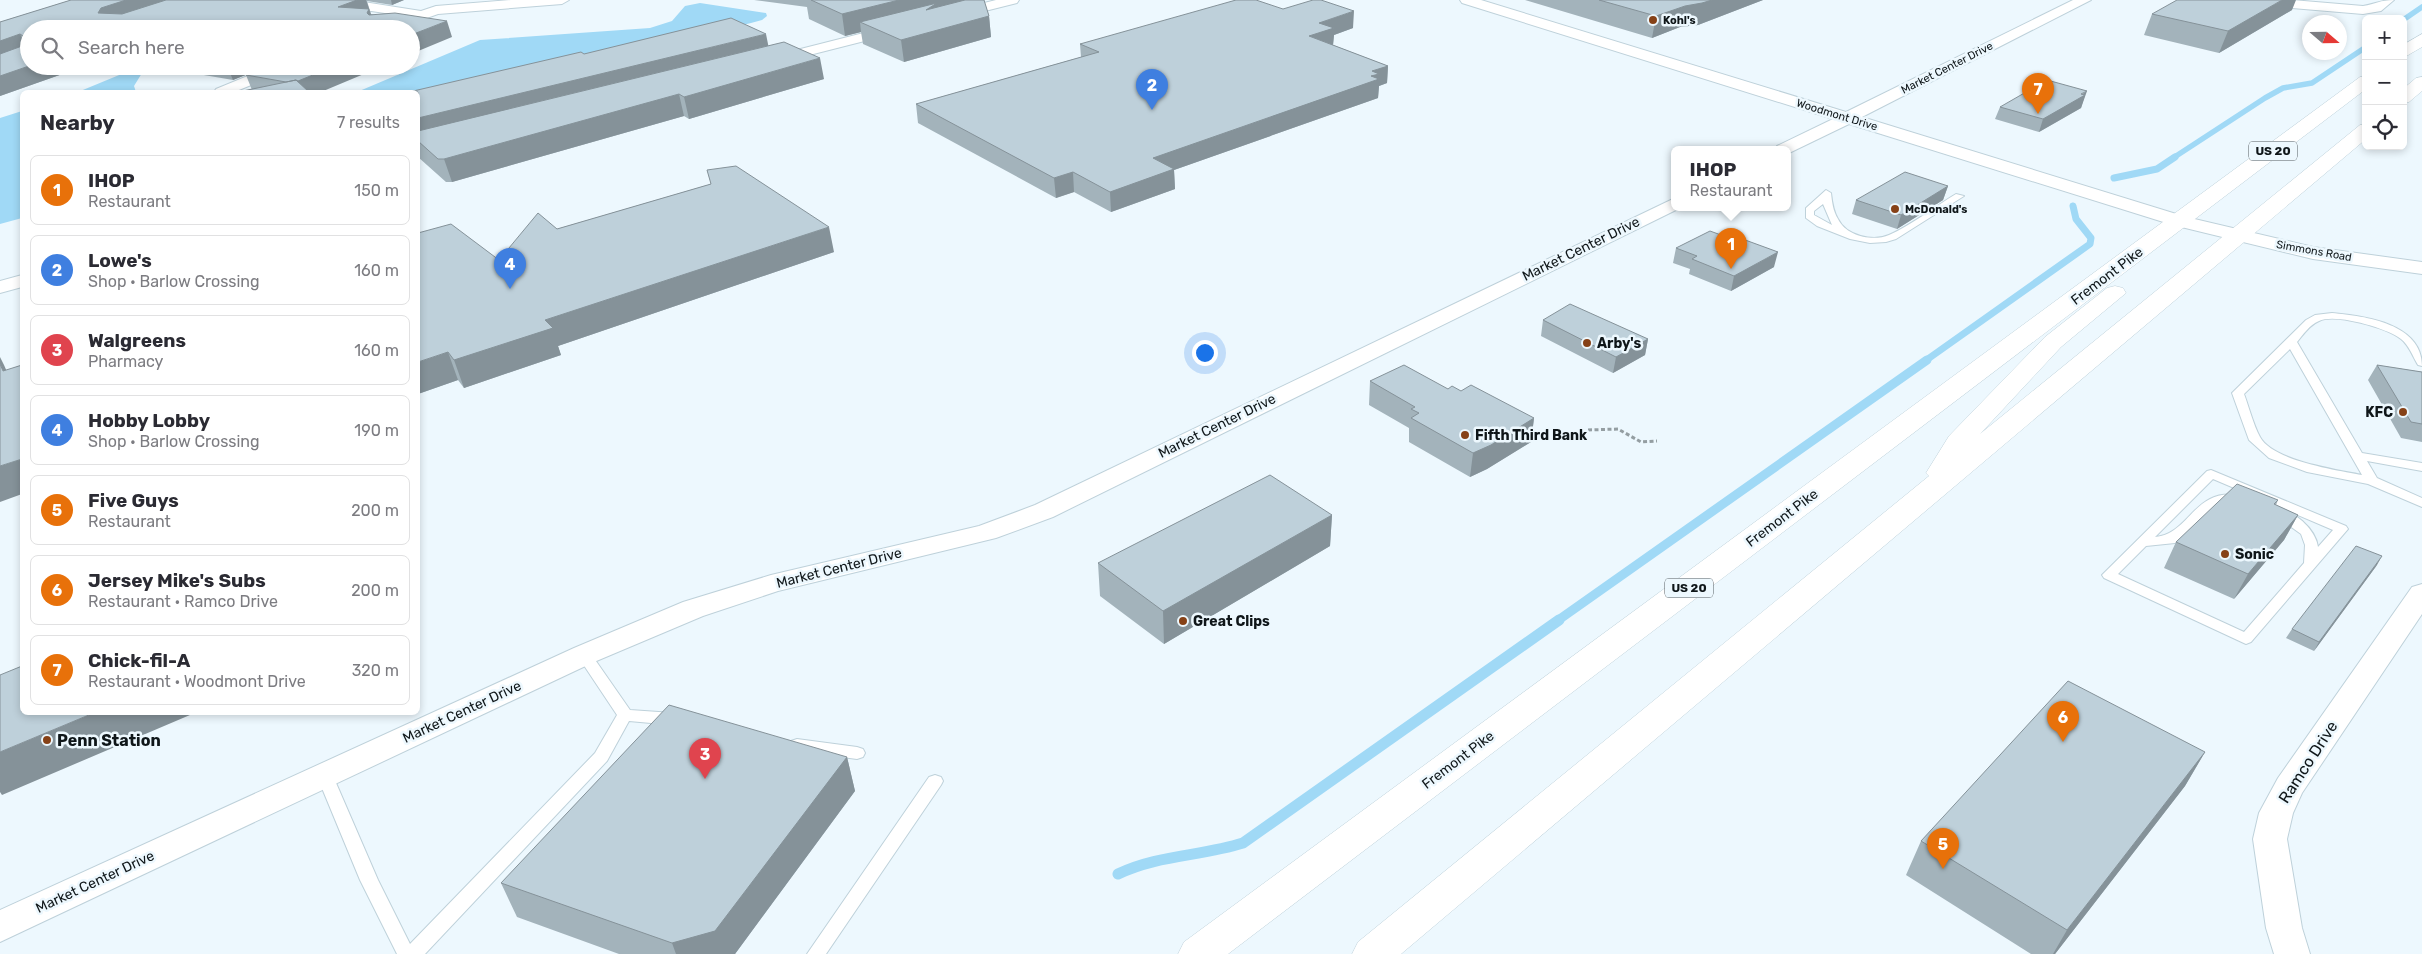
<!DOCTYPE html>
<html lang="en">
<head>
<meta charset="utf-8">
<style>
	body { margin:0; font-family:Rubik,sans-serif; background:#f7f7f7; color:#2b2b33 }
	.controls { position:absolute; right:15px; top:15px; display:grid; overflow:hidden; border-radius:8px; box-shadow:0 2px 8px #0003 }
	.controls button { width:45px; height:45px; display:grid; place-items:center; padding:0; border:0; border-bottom:1px solid #e1e1e2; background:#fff; color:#2b2b33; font:25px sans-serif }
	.compass { position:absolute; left:2302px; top:15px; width:45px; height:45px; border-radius:50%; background:#fff; box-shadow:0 2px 8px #0003; rotate:110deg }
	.you { position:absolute; left:1204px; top:352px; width:18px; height:18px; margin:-12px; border:4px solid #fff; border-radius:50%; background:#1a73e8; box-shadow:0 0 0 8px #1a73e833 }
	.badge { display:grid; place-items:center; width:32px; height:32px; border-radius:50%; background:#864117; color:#fff; font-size:16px; font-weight:700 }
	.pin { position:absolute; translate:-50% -41px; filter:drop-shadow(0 1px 2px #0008) }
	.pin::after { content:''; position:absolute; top:26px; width:18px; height:15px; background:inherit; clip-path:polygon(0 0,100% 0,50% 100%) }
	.popup { position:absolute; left:1671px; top:146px; width:120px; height:65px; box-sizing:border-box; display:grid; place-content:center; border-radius:8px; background:#fff; filter:drop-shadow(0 1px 4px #0005); font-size:16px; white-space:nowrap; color:#7c7c81 }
	.popup b { font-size:19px; color:#2b2b33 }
	.popup::after { content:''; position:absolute; left:50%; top:100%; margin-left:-10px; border:10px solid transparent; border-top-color:#fff }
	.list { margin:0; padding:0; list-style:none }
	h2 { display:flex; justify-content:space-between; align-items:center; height:65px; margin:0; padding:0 20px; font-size:21px }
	h2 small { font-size:16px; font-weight:400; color:#7c7c81 }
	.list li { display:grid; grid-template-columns:32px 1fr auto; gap:15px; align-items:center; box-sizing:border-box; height:70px; margin:0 10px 10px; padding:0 10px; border:1px solid #e1e1e2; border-radius:8px }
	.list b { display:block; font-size:19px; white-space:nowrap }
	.list p { margin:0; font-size:16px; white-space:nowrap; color:#7c7c81 }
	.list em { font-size:16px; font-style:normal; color:#7c7c81 }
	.icon { flex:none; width:28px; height:28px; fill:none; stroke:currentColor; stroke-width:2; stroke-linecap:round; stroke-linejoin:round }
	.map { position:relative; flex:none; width:2422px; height:954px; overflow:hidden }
	.search { position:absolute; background:#fff; box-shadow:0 2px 8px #0003; left:20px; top:20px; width:400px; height:55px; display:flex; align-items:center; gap:12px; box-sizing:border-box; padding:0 18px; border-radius:28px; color:#7c7c81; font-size:19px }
	.panel { position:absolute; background:#fff; box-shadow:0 2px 8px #0003; left:20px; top:90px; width:400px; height:625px; border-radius:8px }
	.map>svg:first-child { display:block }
</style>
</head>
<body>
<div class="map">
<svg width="2422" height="954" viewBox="0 0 2422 954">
	<rect width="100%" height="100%" fill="#edf8fe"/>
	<!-- water -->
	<path fill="#a0d9f6" d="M700,3L766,13L767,16L762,20L751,23L418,103V92H357L480,40L650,28L672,21L685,6Z
		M141,66H157L142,73L134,86L136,92H78Z
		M22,111V218L0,224V118Z"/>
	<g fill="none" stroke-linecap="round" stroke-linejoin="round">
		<!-- stream-far3 -->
		<path stroke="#a0d9f6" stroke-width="5.5" d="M2403,20L2422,7
			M2173,158L2265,98L2283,88L2312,83L2366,47"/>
		<!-- stream-far2 -->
		<path stroke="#a0d9f6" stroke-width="7" d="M2114,178L2157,169L2175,157
			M1925,361L2090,244L2091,238L2076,219L2073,206"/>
		<!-- stream-far1 -->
		<path stroke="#a0d9f6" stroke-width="9" d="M1557,621L1927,360"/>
		<!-- stream -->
		<path stroke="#a0d9f6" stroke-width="11" d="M1118,874C1157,855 1202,856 1243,843L1559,620"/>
		<defs>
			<path id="lane" d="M1826,190L1831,193C1832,202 1833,211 1838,219C1846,236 1873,242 1889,235C1910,226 1936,206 1956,194L1964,196L1896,239L1886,242L1870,243L1850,239L1817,226L1806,218V208ZM1823,204L1832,225L1814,215V211Z
				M2332,313C2366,316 2422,324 2422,366L2418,365C2413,357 2409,345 2401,339C2387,328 2335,313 2319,321C2309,325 2303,335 2297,342L2362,453L2422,463V471L2367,461L2377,478L2422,498V507L2368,484L2307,472L2269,458L2249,440L2232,393L2306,320L2315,315ZM2290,349L2362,475C2337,470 2273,461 2260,437C2253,424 2249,407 2244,394Z
				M2211,470L2346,526L2348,529L2251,642L2246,644L2104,578L2102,575L2207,471ZM2213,479L2333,530L2318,547C2316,530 2293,507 2274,511L2273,514L2301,534L2305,545L2304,563L2244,632L2118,574L2146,546L2175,543L2218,504L2227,501L2242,502L2243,499L2242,496C2194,485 2191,534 2155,537Z
				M584,650L589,651L630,710L673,713L678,715L681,719L678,723L673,725L629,721L607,761L425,954H397L360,880L317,776L319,772L325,770L331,772L333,776L378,880L410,944L595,753L617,715L577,655L579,651Z
				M797,739L857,747L863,749L865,753L863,757L857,759L797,751L791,749L789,745L791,741Z
				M935,775L941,777L943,781L941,785L826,954H807L929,777Z"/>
			<path id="street" d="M317,0H351L421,11L436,6L511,0H569L562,4L438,14L396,29H375L377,26L405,16L324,4Z
				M996,0H1019L1017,3L953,19L946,15L948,12Z
				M1460,0H1481L1846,112L2073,0H2091L1862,117L2186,217L2313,247L2422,262V274L2313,259L2173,225L1849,124L1787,154V150H1774L1777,146L1833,119L1462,3Z
				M2237,0H2292L2363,6C2376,4 2380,0 2394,0L2381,11L2363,14L2244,4Z
				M895,25L902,29L900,32L774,64L767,60L769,57Z
				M272,66H293L291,69L234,92H214L216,89Z
				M1675,198V208H1680L1053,517L996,538L778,591L703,616L594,662L0,942V910L574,648L683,602L771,575L979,526L1035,505Z
				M22,275V287L0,293V281Z
				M2422,584V614L2302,793L2293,813L2287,839L2302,928L2310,954H2274L2266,928L2253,839L2259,813L2278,778L2412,587Z"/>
			<path id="highway" d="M2422,34V47L2403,58V45Z
				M2366,76V89L1228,954H1178L1184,942L2360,77Z
				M2422,77V91L2409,102L2403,103V89L2416,78Z
				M2366,124V139L1401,954H1352L1358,942L1929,476L1926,473L1949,436L2045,337L2107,288L2115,286L2123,288L2126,293L2061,347L1980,434L2360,125Z"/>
		</defs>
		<!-- lane casing -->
		<use href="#lane" stroke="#bed1da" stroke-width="2"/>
		<!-- street casing -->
		<use href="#street" stroke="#bed1da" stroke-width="2"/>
		<!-- highway casing -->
		<use href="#highway" stroke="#bed1da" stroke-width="1"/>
		<!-- path -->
		<path stroke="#949ea2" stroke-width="3" stroke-dasharray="4 2.5" stroke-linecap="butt" d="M1588,430L1618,429L1641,442L1657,441"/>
		<!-- lane -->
		<use href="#lane" fill="#fff" fill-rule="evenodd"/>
		<!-- street -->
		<use href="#street" fill="#fff" fill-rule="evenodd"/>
		<!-- highway -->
		<use href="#highway" fill="#fff" fill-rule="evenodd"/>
	</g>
	<!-- wall -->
	<path fill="#a3b3bb" d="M71,0H404L392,5L367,1L371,14L452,37L29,29V66H85L0,96V22Z
		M754,0H984L989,16L991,37L904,62L863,44L861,32L845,36L809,19L807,7Z
		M1525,0H1763L1698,25L1680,27L1652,38Z
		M1283,9L1353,28L1334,35L1333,45L1388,66L1387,83L1379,86L1378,98L1174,170L1175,189L1111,212L1074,192L1056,198L918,123L916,104L1081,57L1080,44Z
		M2292,10L2219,53L2144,35L2152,14Z
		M768,46L824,79L689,119L684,116L452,182H446L418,157V92L584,54Z
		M151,66H383L252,90L246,75L253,73V72L233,80Z
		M2085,95L2081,108L2039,132L1995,119L2000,107Z
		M707,170L834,252L558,346L561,355L464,388L458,380L418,394L499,260L557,229L711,184Z
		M1948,186L1943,200L1897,229L1852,214L1856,200Z
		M1676,248L1774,267L1731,291L1689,274L1690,269L1673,263Z
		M1543,320L1648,339L1645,355L1613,373L1541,336Z
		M2377,365L2422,372V442L2401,438L2368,380Z
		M1370,381L1448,389L1461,391L1534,418L1531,442L1487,469L1470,477L1409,442V428L1369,405Z
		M2278,500L2276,505L2298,515L2284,540L2234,599L2164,568L2176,542Z
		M1332,515L1330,546L1164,644L1100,596L1098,563Z
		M2377,565L2314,651L2286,638L2292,629Z
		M2205,752L2185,786L2055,954H2031L1906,875L1921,841Z
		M847,757L855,791L735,954H619L517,917L501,883Z"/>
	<!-- shaded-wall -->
	<path fill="#859299" d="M126,0H181L108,24L98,13L101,8Z
		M357,0H366L375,26L338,7Z
		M391,0H404L392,5Z
		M899,0H979L860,22L861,32L845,36L842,14Z
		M1712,0H1763L1698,25L1680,27L1652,38L1656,16L1685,6Z
		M2282,0H2296L2292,10L2219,53L2228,31Z
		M1354,11L1353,28L1334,35L1333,45L1309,36L1319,23Z
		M989,16L991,37L904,62L901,40Z
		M447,21L452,37L411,54V35Z
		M20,34L28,51L0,60V41Z
		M766,34L770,54L418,141V118Z
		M820,58L824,79L689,119L684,97Z
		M29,66H85L0,96V76Z
		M227,66H266L251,67L253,72L233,80Z
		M335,66H383L321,92H297L293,83Z
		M1388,66L1387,83L1379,86L1378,98L1174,170L1175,189L1111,212L1110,192L1153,158L1372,71Z
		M2087,91L2081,108L2039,132L2043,119Z
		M679,94L684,116L452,182L444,159Z
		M1073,172L1074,192L1056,198L1054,178Z
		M1948,186L1943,200L1897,229L1901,215Z
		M829,227L834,252L558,346L561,355L464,388L454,360L545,320Z
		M1778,252L1774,267L1731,291L1734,276Z
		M1648,339L1645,355L1613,373L1616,357Z
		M448,352L458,380L418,394V362Z
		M0,357L4,365L19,399L3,371L0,364Z
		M1534,418L1531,442L1487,469L1470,477L1473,453Z
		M22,459V494L0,502V466Z
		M1332,515L1330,546L1164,644L1163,611Z
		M2298,515L2284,540L2234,599L2248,574Z
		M2382,556L2377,565L2314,651L2319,642Z
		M96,712H197L2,795L0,792V752Z
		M2205,752L2185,786L2055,954H2053L2067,930Z
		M847,757L855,791L735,954H676L672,943Z"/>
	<!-- building -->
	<path fill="#bed0da" stroke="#859299" d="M71,0H126L101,8L98,13L122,14L166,0H357L338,7L369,9L367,13L369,15L395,13L447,21L411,35V29H29V66L0,76V54L22,46L23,36L20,34L0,41V22Z
		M811,0H899L842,14Z
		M965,0H984L989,16L901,40L860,22L937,3L926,10Z
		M1236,0H1256L1283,9L1313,0H1321L1354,11L1319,23L1334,28L1309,36L1388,66L1372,71L1379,74L1371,76L1379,79L1153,158L1174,169L1110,192L1073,172L1054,178L916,104L1099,52L1080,44Z
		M1599,0H1712L1702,3L1685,6L1656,16Z
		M2177,0H2282L2228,31L2152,14Z
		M731,18L766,34L418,118V92H409L581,52L584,54Z
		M784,42L820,58L684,97L679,94L444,159H438L418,141V131Z
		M253,66H335L298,81L296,80L286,82L246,75L263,69L251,67Z
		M296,80L309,92H238Z
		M2047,80L2087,91L2081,94L2085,95L2043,119L2000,107Z
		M736,166L829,227L545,320L553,328L454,360L448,352L418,362V233L451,224L499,260L538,213L557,229L711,184L707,170Z
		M1905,172L1948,186L1901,215L1856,200Z
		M1710,231L1732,239L1737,237L1778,252L1734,276L1692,259L1697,256L1676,248Z
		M1570,304L1648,339L1616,357L1543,320Z
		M0,364L3,371L22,365V459L0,466Z
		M1404,365L1448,389L1452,386L1461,391L1471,385L1534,418L1491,445L1473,453L1411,418L1419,413L1411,409L1415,407L1370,381Z
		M2377,365L2422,372V424L2411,422Z
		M1270,475L1332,515L1163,611L1098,563Z
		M2237,484L2278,500L2274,504L2298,515L2248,574L2176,542Z
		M2356,546L2382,556L2319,642L2292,629Z
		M22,666V712H96L0,752V675Z
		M2068,681L2205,752L2067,930L1921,841Z
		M669,705L847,757L715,931L672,943L501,883Z"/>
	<!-- markers -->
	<g fill="#864117" stroke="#edf8fe" stroke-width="2">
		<circle cx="1653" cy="20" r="5"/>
		<circle cx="1895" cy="209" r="5"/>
		<circle cx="1587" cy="343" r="5"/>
		<circle cx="2403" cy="412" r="5"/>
		<circle cx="1465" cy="435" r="5"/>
		<circle cx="2225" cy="554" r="5"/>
		<circle cx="1183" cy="621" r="5"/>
		<circle cx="47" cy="740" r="5"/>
	</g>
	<g text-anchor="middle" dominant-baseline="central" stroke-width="5" stroke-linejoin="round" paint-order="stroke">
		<!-- far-poi labels -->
		<g font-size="11" font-weight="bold" fill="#0f1619" stroke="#edf8fe" text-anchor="start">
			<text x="1663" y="20">Kohl's</text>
			<text x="1905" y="209">McDonald's</text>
		</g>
		<!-- far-street labels -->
		<g font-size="11" fill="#0f1619" stroke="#edf8fe">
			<text transform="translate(1947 68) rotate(-27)">Market Center Drive</text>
			<text transform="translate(1837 115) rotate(17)">Woodmont Drive</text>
			<text transform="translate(2314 251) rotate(10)">Simmons Road</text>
		</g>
		<!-- shield labels -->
		<g fill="#edf8fe" stroke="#525a5e" stroke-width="1">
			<rect x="2249" y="141.5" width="48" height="19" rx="4"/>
			<rect x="1665" y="578.5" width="48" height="19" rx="4"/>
		</g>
		<g font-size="12" font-weight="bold" fill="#0f1619">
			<text x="2273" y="151">US 20</text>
			<text x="1689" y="588">US 20</text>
		</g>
		<!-- street labels -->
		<g font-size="14" fill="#0f1619" stroke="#edf8fe">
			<text transform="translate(1581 249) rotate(-26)">Market Center Drive</text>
			<text transform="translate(2107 276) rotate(-37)">Fremont Pike</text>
			<text transform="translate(1217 426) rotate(-26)">Market Center Drive</text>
			<text transform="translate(1782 518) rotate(-37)">Fremont Pike</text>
			<text transform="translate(839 568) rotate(-14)">Market Center Drive</text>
			<text transform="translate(462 712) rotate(-25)">Market Center Drive</text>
			<text transform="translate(1458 760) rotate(-37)">Fremont Pike</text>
			<text transform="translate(95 882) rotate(-25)">Market Center Drive</text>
		</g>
		<!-- poi labels -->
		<g font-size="14" font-weight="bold" fill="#0f1619" stroke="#edf8fe" text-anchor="start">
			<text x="1597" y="343">Arby's</text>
			<text x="2393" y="412" text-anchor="end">KFC</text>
			<text x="1475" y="435">Fifth Third Bank</text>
			<text x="2235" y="554">Sonic</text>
			<text x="1193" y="621">Great Clips</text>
		</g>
		<!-- near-poi labels -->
		<g font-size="16" font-weight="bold" fill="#0f1619" stroke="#edf8fe" text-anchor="start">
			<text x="57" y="740">Penn Station</text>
		</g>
		<!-- near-street labels -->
		<g font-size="16" fill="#0f1619" stroke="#edf8fe">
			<text transform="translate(2308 762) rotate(-57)">Ramco Drive</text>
		</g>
	</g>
</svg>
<div class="controls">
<button>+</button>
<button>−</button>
<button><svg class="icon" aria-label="locate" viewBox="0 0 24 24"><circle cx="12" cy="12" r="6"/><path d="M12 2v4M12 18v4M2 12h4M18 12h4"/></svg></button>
</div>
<svg class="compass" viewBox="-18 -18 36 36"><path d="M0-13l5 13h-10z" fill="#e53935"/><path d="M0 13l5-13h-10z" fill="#7c7c81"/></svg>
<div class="you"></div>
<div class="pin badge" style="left:1731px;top:269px;background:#e8710a">1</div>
<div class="popup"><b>IHOP</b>Restaurant</div>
<div class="pin badge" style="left:1152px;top:110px;background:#3f7fe0">2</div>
<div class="pin badge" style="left:705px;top:779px;background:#e0444e">3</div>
<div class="pin badge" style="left:510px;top:289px;background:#3f7fe0">4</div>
<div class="pin badge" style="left:1943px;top:869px;background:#e8710a">5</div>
<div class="pin badge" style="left:2063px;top:742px;background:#e8710a">6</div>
<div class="pin badge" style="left:2038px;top:114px;background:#e8710a">7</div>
<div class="search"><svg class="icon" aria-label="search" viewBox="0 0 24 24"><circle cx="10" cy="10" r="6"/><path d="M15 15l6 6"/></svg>Search here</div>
<section class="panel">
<h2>Nearby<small>7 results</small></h2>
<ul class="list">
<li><span class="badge" style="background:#e8710a">1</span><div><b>IHOP</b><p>Restaurant</p></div><em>150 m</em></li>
<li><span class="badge" style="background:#3f7fe0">2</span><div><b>Lowe's</b><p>Shop · Barlow Crossing</p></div><em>160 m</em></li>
<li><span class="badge" style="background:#e0444e">3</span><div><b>Walgreens</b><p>Pharmacy</p></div><em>160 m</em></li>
<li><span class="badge" style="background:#3f7fe0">4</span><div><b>Hobby Lobby</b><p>Shop · Barlow Crossing</p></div><em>190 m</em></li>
<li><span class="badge" style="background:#e8710a">5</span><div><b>Five Guys</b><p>Restaurant</p></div><em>200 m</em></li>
<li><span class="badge" style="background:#e8710a">6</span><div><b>Jersey Mike's Subs</b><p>Restaurant · Ramco Drive</p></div><em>200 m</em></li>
<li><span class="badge" style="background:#e8710a">7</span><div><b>Chick-fil-A</b><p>Restaurant · Woodmont Drive</p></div><em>320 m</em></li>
</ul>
</section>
</div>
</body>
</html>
